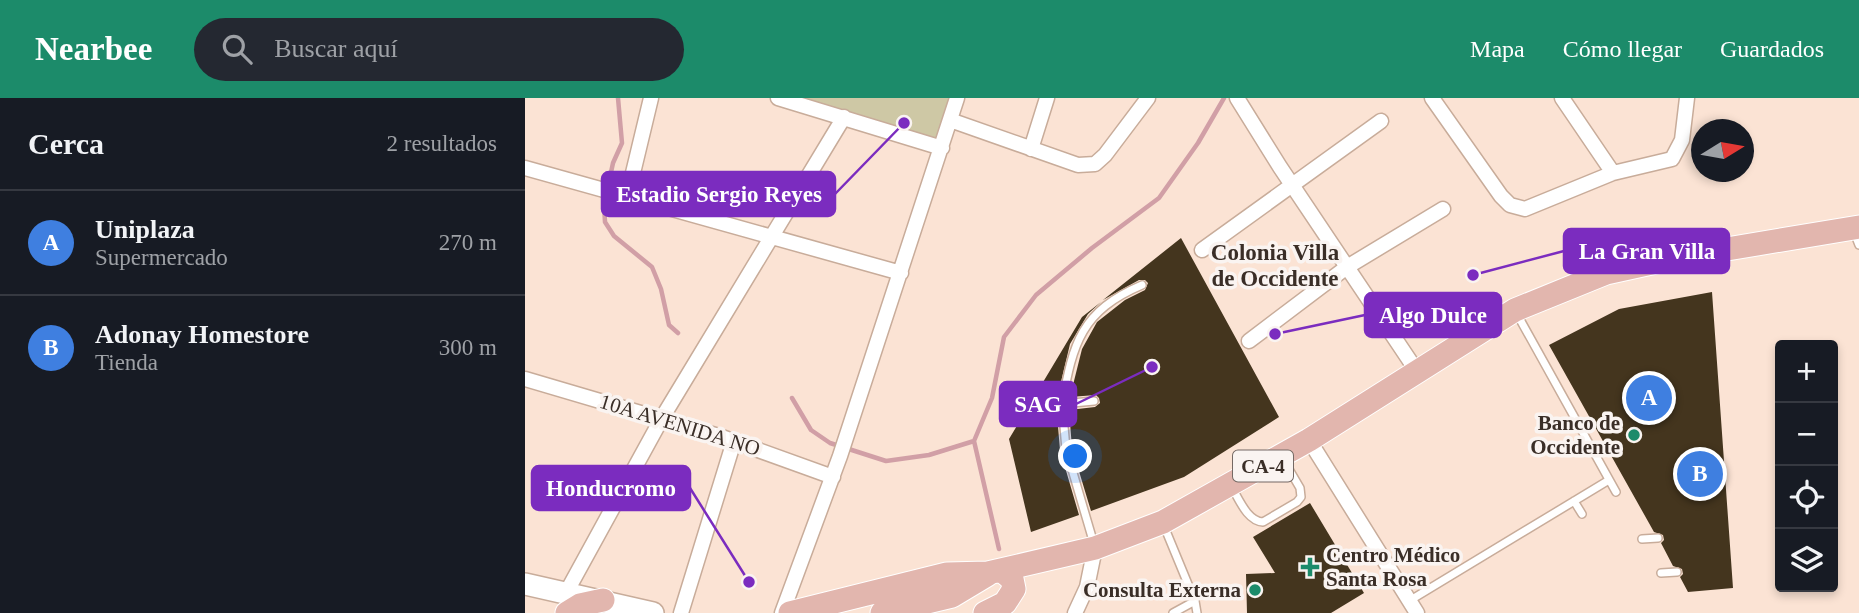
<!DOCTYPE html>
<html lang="es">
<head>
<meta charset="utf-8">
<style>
	body { margin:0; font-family:"Times New Roman",serif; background:#242831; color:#f1f3f6 }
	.controls { position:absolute; right:21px; bottom:21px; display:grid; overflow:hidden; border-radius:7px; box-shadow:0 4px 10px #0003 }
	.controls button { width:63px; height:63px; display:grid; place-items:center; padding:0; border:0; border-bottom:2px solid #363941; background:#171b24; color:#f1f3f6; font:35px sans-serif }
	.compass { position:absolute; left:1166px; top:21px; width:63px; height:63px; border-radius:50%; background:#171b24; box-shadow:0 4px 10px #0003; rotate:79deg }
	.you { position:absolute; left:551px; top:359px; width:24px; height:24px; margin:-18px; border:5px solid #fff; border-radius:50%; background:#1a73e8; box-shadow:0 0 0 10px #1a73e833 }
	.badge { display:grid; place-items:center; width:46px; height:46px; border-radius:50%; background:#1c8b6a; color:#fff; font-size:23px; font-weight:700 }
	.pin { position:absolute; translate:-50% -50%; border:4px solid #fff; box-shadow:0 2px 7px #0006 }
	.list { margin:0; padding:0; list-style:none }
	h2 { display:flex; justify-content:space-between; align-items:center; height:91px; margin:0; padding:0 28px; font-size:30px }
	h2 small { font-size:23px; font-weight:400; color:#9ea1a6 }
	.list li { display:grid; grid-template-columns:46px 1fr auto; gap:21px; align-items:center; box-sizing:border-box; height:105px; padding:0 28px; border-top:2px solid #363941 }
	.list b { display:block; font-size:26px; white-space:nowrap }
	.list p { margin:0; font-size:23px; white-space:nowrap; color:#9ea1a6 }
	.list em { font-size:23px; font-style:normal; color:#9ea1a6 }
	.icon { flex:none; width:38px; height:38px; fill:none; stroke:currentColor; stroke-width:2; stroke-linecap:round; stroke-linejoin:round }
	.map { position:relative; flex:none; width:1334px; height:515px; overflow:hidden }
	header { display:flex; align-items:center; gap:42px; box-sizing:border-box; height:98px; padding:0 35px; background:#1c8b6a; color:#fff }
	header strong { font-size:33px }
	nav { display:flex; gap:38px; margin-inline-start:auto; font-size:24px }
	.search { width:490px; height:63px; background:#242831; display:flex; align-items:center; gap:18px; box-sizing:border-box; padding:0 24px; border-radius:38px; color:#9ea1a6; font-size:26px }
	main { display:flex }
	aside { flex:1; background:#171b24 }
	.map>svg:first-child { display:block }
</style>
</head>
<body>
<header>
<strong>Nearbee</strong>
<div class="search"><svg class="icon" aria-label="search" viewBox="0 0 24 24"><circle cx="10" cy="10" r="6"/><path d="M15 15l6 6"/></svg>Buscar aquí</div>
<nav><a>Mapa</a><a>Cómo llegar</a><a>Guardados</a></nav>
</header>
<main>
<aside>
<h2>Cerca<small>2 resultados</small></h2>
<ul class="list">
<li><span class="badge" style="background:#3f7fe0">A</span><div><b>Uniplaza</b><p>Supermercado</p></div><em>270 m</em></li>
<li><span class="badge" style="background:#3f7fe0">B</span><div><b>Adonay Homestore</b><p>Tienda</p></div><em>300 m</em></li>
</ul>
</aside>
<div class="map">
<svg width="1334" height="515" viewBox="0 0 1334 515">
	<rect width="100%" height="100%" fill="#fbe3d4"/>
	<!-- green -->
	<path fill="#cec8a5" d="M249,0H434L417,50Z"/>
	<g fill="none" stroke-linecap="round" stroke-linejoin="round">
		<!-- stream -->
		<path stroke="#d19fa6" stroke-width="4.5" d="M93,0L97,45L88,65L79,107L80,124L89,138L127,169L136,191L144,227L153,235
			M267,300L286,332L305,345L361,363L404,357L449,343
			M474,451L449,343L467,300L479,239L511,197L567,150L634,100L673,45L699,0"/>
	</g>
	<!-- building -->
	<path fill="#44351e" d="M656,140L754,319L659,379L566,413L547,350L544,312L570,309L575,305L574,300L571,297L545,299L557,251L572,224L600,202L620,192L623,185L620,182H614L578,202Z
		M1187,194L1208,490L1163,494L1155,479L1158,476L1157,471L1148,468L1136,445L1139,442L1138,437L1129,434L1024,247L1094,211Z
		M576,204L563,216L545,246L531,305L535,352L554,417L506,434L484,341L557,219Z
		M785,405L839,495L806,515H722L721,476L750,475L728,439Z"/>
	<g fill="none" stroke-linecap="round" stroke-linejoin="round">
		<defs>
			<path id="lane" d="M1329,134L1334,147
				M992,216L1091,394
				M537,306C548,245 556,213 617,187
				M706,388C714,401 722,423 738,424L772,404L776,399L775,390L758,361
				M1049,403L1057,416
				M639,428L670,503L672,515
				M1117,441L1133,440
				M569,446L541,351L537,306L569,303
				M1136,475L1152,474
				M884,503L1084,382
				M648,515L670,503"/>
			<path id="street" d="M253,0L417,50
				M712,0L755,69L893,275
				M907,0L976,98L985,107L1000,111L1088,75L1147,61L1157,42L1162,0
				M1037,0L1088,75
				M425,22L553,67L570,66L580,57L623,0
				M506,51L522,0
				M0,70L376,175
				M102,100L126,0
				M677,152L856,23
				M724,243L822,169L918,111
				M0,281L197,339L308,379
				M784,342L892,515
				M41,495L137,320L319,19
				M156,515L209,343
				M257,515L315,358L432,0
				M550,515L562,489L570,450"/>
			<path id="secondary" d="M0,486L128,515"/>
			<path id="primary" d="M42,515L55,507L78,502
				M265,515L422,476L463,475L570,450L638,424L784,342L990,212L1081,175L1154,159L1334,129
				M357,515L427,498L462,477
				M460,515L480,505L489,491L487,481L477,473"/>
		</defs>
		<!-- lane casing -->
		<use href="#lane" stroke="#c8ac9a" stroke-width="10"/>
		<!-- street casing -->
		<use href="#street" stroke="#c8ac9a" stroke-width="17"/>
		<!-- secondary casing -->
		<use href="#secondary" stroke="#c8ac9a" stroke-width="24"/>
		<!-- primary casing -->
		<use href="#primary" stroke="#fff" stroke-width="25"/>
		<!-- lane -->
		<use href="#lane" stroke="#fff" stroke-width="7"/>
		<!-- street -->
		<use href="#street" stroke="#fff" stroke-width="14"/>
		<!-- secondary -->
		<use href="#secondary" stroke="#fff" stroke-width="21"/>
		<!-- primary -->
		<use href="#primary" stroke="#e2b6ae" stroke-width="23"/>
	</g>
	<!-- markers -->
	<g fill="#1c8b6a" stroke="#faf4f1" stroke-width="2.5">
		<circle cx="1109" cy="337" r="7"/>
		<path d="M781.5 458.5h7v7h7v7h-7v7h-7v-7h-7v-7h7z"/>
		<circle cx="730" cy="492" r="7"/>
	</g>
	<g text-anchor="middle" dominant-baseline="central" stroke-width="7" stroke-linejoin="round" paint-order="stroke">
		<!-- shield labels -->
		<rect fill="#faf4f1" stroke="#746964" stroke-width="2" x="708" y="352.5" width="60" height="31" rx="5"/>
		<g font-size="19" font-weight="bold" fill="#3a2e27">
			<text x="738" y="368">CA-4</text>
		</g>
		<!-- poi labels -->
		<g font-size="21" font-weight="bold" fill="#3a2e27" stroke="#faf4f1" text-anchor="end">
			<text x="1095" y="325">Banco de<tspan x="1095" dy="24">Occidente</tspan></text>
			<text x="801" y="457" text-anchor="start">Centro Médico<tspan x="801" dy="24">Santa Rosa</tspan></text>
			<text x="716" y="492">Consulta Externa</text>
		</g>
		<!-- street labels -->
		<g font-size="21" fill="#3a2e27" stroke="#faf4f1">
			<text transform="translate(155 327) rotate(17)">10A AVENIDA NO</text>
		</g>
		<!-- neighbourhood labels -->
		<g font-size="23" font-weight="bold" fill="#3a2e27" stroke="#faf4f1">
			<text x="750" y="154">Colonia Villa<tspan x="750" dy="26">de Occidente</tspan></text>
		</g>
	</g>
	<!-- callouts -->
	<path fill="none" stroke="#7b2cbf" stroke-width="2.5" d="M379 25L310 96M948 177L1039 153M750 236L840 217M627 269L551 306M224 484L165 390"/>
	<g fill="#7b2cbf" stroke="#faf4f1" stroke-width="2.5">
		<circle cx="379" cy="25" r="7"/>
		<circle cx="948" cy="177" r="7"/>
		<circle cx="750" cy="236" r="7"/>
		<circle cx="627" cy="269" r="7"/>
		<circle cx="224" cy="484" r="7"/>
	</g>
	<g fill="#7b2cbf" stroke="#7b2cbf" stroke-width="2.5">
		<rect x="77" y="74" width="233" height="44" rx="7"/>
		<rect x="1039" y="131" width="165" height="44" rx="7"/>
		<rect x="840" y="195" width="136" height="44" rx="7"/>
		<rect x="475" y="284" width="76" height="44" rx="7"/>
		<rect x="7" y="368" width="158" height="44" rx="7"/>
	</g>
	<g font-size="23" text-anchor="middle" font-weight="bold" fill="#fff">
		<text x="194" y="104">Estadio Sergio Reyes</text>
		<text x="1122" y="161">La Gran Villa</text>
		<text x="908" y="225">Algo Dulce</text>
		<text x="513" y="314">SAG</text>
		<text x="86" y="398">Honducromo</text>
	</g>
</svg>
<div class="controls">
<button>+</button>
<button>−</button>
<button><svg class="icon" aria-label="locate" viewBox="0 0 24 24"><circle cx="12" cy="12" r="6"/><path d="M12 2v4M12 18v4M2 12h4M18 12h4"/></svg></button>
<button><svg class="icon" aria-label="layers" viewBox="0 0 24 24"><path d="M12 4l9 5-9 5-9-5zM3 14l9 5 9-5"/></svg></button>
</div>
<svg class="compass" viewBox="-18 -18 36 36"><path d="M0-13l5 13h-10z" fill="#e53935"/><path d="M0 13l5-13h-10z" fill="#9ea1a6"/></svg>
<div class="you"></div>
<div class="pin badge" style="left:1124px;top:300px;background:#3f7fe0">A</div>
<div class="pin badge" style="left:1175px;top:376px;background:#3f7fe0">B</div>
</div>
</main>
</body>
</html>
